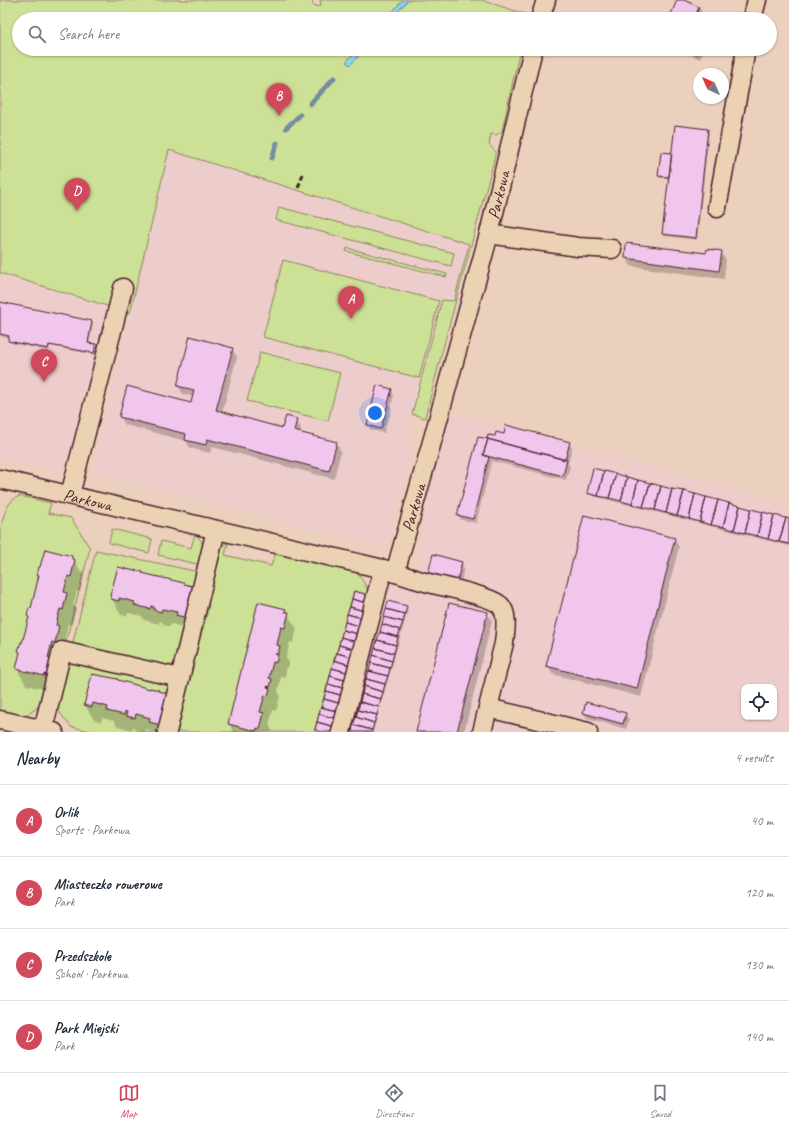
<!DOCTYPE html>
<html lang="en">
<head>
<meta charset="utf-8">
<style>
	body { margin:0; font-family:Caveat,sans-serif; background:#f6f6f7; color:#1f2937 }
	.controls { position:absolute; right:12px; bottom:12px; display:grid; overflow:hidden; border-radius:8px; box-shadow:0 1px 3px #0004 }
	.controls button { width:36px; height:36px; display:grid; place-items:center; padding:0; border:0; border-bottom:1px solid #e0e1e3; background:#fff; color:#1f2937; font:20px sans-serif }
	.compass { position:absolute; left:693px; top:68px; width:36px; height:36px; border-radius:50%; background:#fff; box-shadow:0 1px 3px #0004; rotate:315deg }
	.you { position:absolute; left:375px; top:413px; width:14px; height:14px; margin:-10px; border:3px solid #fff; border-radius:50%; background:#1a73e8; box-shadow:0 0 0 6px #1a73e833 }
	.badge { display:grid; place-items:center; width:26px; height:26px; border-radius:50%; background:#d1495b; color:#fff; font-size:13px; font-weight:700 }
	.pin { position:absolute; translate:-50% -33px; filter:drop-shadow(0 1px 2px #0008) }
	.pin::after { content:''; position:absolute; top:21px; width:14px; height:12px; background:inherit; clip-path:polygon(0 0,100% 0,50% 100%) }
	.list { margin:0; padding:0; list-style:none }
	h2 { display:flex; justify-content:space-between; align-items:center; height:52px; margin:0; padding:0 16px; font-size:17px }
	h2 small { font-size:13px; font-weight:400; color:#747a83 }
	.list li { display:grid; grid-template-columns:26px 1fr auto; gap:12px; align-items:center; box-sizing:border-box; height:72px; padding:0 16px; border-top:1px solid #e0e1e3 }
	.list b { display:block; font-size:15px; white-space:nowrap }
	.list p { margin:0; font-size:13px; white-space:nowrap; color:#747a83 }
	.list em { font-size:13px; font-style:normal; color:#747a83 }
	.icon { flex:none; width:22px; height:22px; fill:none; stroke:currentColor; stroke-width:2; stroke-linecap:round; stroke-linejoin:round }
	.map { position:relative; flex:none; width:789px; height:732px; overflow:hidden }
	.search { position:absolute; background:#fff; box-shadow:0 1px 3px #0004; left:12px; right:12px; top:12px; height:44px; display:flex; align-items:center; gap:10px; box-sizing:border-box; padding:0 14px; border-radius:22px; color:#747a83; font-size:15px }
	.sheet { height:340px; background:#fff }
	nav { display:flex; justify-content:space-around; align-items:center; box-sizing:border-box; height:56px; border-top:1px solid #e0e1e3; background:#fff; font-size:11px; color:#747a83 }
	nav a { display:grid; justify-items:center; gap:2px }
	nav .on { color:#d1495b }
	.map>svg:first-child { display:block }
</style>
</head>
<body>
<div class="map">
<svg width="789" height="732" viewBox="0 0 789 732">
	<rect width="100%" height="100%" fill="#ebd0be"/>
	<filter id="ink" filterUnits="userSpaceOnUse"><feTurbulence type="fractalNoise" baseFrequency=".025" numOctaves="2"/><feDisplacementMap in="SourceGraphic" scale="8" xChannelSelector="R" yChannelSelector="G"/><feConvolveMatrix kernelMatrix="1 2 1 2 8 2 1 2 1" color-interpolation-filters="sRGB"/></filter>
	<g filter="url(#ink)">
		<!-- built -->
		<path fill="#edcdcc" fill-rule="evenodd" d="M169,150L470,244L454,302L442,300L404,443L413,446L386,548L92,473Z
			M0,275L108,306L65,472L0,459Z
			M440,409L789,504V732H311L355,569L415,583ZM744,687H774V717H744Z"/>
		<!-- green -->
		<path fill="#cde196" stroke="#8c8060" d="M0,0H312L313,5L320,7L321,5L320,0H403L386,19H19V49H358L346,62L350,65L365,49H520L502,131L496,135L491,134L489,145L496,152C473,241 447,329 425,418L412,414L442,300L454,301L469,244L169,150L130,313L0,273Z
			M408,0H481L528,15L527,19H391Z
			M279,207L454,253L451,266L276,220Z
			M347,248L447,274L446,277L346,251Z
			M283,260L439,301L419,378L263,337Z
			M260,352L340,373L328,421L247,401Z
			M20,496L51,503L48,513L71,518L90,548L65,645L57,643L45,693L42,702L37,708L24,717L0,712V532C3,519 5,501 20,496Z
			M112,529L152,539L149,553L109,543Z
			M195,534C207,545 204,551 201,565L158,555L161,541L191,548Z
			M228,543L225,555L271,566L276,552L351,569L359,575L372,596L354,591L314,732H177L217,554C220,549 222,545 228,543Z
			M96,550L199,572L175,671L72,646Z
			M67,657L173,681L162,726L157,732H96L71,727L60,713L57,707Z"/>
		<!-- water -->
		<path fill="#8dd7ee" stroke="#728da0" d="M403,0H408L391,19H386Z
			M358,49H365L350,65L346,62Z"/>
		<!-- shadow -->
		<path fill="#0003" d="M678,0H681L699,7L702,13L699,19H670Z
			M679,49H705L700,59Z
			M708,130L709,133L697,240L665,236L664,234L670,179L660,178L659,176L673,154Z
			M721,252L726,260L724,279L631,266L626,257L707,254Z
			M0,303L92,322L93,324L89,344L95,345L97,347L95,355L50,346L49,351L11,343L10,341V338L0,336Z
			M232,349L237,357L222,413L283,429L296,420L301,428L300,433L336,443L341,451L334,479L212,447L210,453L190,448L186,441L125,425L120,416L192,404L194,397L183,394L178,386Z
			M391,390L394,395L384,433L371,430L368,425Z
			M504,435L569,443L572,448L568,464L570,467L566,480L492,461L476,523L461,520L458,514L487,440Z
			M588,492L789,520V546L589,495Z
			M674,539L679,547L641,697L552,674L548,666Z
			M72,557L84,576L80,592L77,591L73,605L76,609L72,624H68L65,638L67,642L64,657L53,691L26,685L17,669L29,618L28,616L31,609L39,577L38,575Z
			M461,563L464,568L460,586L433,579Z
			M136,571L142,573L143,574L201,589L210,605L203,632L171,624L170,627L164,625L162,622L159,621V624L144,620L142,616L128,613L127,616L121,615L112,599Z
			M406,607L408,610L373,732H353Z
			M285,610L297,629L293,643L290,642L286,658L289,662L287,669L285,668L286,671L285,678L281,677L278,691L280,695L279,702L277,701L278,704L276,711L273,710L269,725L272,730L271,732H234L229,724Z
			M487,613L492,621L464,732H417Z
			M92,675L151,690L158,691L159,692L174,696L183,711L178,732H156L145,729L144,732H141L136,731L133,726L132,730L117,726L114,721L102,718L101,722L94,720L85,705Z
			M584,713L625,714L629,719L626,729L587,718Z"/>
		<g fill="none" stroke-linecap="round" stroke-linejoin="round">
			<!-- stream -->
			<path stroke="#728da0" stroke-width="5" d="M310,104L334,78
				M286,128L300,115
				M272,158L277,143"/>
		</g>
		<!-- building -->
		<path fill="#f1c6ed" stroke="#4a1f2b" d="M677,0H684L699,7L694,19H669Z
			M686,49H699L697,54Z
			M675,125L708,129L696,238L662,234Z
			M661,152L672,153L669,177L658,176Z
			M626,243L706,253L707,249L722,251L719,271L625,258Z
			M0,302L92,321L88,343L96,344L94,353L49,345L48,349L8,341L9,336L0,334Z
			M190,336L233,348L216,410L282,428L286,416L297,419L294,431L337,442L329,471L207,439L206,445L189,441L185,440L186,434L119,417L127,386L191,403L194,390L177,386Z
			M377,385L392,389L381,429L367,425Z
			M506,425L570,442L565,460L487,439L488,435L495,436L496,432L504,434Z
			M478,437L488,439L483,455L489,457L473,519L457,515Z
			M488,439L567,460L563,476L483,455Z
			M593,468L604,471L598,496L587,493Z
			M604,471L616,474L609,498L598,496Z
			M616,474L627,477L621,501L609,498Z
			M627,477L638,480L632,504L621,501Z
			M638,480L650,483L643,507L632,504Z
			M650,483L661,486L655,510L643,507Z
			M661,486L672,489L666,513L655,510Z
			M672,489L684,491L677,516L666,513Z
			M684,491L695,494L689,519L677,516Z
			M695,494L706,497L700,522L689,519Z
			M706,497L718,500L711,525L700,522Z
			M718,500L729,503L723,527L711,525Z
			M729,503L740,506L734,530L723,527Z
			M740,506L751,509L745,533L734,530Z
			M751,509L763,512L757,536L745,533Z
			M763,512L774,515L768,539L757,536Z
			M584,515L675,538L637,689L546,666Z
			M774,515L786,518L779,542L768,539Z
			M786,518L789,519V544L779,542Z
			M45,549L72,556V559L75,560L71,577L68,576L64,592L67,593L63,610L60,609L56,625L59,626L55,643L52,642L48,658L51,659L47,675L44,674V676L16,669L20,652L18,651L21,642L22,643L29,617L27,616L29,608H31L39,575H37L39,567H40Z
			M433,554L462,562L457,581L428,574Z
			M118,567L135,571V570L143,572L142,573L184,583V584L201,588L191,619L176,615L177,612L162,609L161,612L154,610V607L151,606L150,609L134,605L135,602L119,598V601L111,599V597L110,596Z
			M354,591L372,596L370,604L352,599Z
			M352,599L370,604L368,612L350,607Z
			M388,601L407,606L405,614L386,609Z
			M258,602L286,609L285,612H289L285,628L281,627L277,645L280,646L278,654H275L278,655L276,663L273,662L269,678L272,679L270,687L267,686V687L270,688L268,696L265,695L260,712L264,713L260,729L257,728L256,731L228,724Z
			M449,603L488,612L457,732H416Z
			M350,607L368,612L366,619L347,614Z
			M386,609L405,614L403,622L384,617Z
			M347,614L366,619L363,627L345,622Z
			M384,617L403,622L400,630L382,624Z
			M345,622L363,627L361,635L343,630Z
			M382,624L400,630L398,637L380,632Z
			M343,630L361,635L359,643L341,637Z
			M380,632L398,637L396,645L377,640Z
			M341,637L359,643L357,650L339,645Z
			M377,640L396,645L394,653L375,648Z
			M339,645L357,650L355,658L337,653Z
			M375,648L394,653L392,661L373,655Z
			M337,653L355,658L353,666L334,660Z
			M373,655L392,661L390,668L371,663Z
			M334,660L353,666L350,673L332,668Z
			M371,663L390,668L388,676L369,671Z
			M332,668L350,673L348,681L330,676Z
			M369,671L388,676L385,684L366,679Z
			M92,674L118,679V680L150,689V688L159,690L158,691L175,695L165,726L149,722L150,718L136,714L135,718L126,716L127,712L125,711L124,715L107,711L108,707L93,703L92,707L84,705Z
			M330,676L348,681L346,689L328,684Z
			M366,679L385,684L383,692L364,686Z
			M328,684L346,689L344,696L326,691Z
			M364,686L383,692L381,699L362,694Z
			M326,691L344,696L342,704L324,699Z
			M362,694L381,699L379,707L360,702Z
			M324,699L342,704L340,712L321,707Z
			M360,702L379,707L377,715L358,710Z
			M586,702L626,713L623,724L583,713Z
			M321,707L340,712L337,719L319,714Z
			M358,710L377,715L374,723L356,717Z
			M319,714L337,719L335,727L317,722Z
			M356,717L374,723L372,730L353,725Z
			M317,722L335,727L334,732H323L315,730Z
			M353,725L372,730V732H352Z"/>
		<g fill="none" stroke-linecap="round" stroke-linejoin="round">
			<defs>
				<g id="minor">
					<path d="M540,19L546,0"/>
					<path d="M752,19L757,0"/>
					<path d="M717,208L746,49"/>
					<path d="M489,234L578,247L612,249"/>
					<path id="s1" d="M0,479L383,569C400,574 416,580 433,584C448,588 490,596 500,605C509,614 505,632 504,643L482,732"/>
					<path d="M70,495L123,288"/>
					<path id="s2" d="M395,573L435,431L489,234L533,49"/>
					<path d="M488,708L588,732"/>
					<path d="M0,720L54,732"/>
					<path d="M43,730L62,651L180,678"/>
					<path d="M167,732L216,530"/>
					<path d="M341,732L383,569"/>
				</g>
			</defs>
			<!-- minor casing -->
			<use href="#minor" stroke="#4a1f2b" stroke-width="21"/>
			<!-- minor -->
			<use href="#minor" stroke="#ead2b2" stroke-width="18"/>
			<!-- rail -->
			<path stroke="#4a1f2b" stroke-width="3" stroke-dasharray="6 3" stroke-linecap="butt" d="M298,188L303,174"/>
		</g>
	</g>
	<g text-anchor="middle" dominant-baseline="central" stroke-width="3.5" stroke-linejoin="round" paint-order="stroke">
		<!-- street labels -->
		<g font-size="17" fill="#4a1f2b" stroke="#ead2b2">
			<text stroke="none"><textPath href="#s2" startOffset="392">Parkowa</textPath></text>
			<text stroke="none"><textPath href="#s1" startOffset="90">Parkowa</textPath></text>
			<text stroke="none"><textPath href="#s2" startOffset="68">Parkowa</textPath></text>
		</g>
	</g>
</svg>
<div class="controls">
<button><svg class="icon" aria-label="locate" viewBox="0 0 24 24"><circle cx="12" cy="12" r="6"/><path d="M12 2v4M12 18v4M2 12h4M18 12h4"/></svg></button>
</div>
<svg class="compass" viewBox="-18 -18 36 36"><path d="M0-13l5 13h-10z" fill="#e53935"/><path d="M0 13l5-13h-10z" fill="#747a83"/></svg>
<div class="you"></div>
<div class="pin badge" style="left:351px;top:319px">A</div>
<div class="pin badge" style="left:279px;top:116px">B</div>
<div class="pin badge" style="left:44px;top:382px">C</div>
<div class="pin badge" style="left:77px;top:211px">D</div>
<div class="search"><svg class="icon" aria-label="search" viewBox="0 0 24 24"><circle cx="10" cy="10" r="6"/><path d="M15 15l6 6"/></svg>Search here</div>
</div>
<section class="sheet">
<h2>Nearby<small>4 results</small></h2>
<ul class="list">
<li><span class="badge">A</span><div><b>Orlik</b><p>Sports · Parkowa</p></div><em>40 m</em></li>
<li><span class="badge">B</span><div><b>Miasteczko rowerowe</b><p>Park</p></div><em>120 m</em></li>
<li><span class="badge">C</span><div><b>Przedszkole</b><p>School · Parkowa</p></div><em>130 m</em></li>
<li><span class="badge">D</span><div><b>Park Miejski</b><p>Park</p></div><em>140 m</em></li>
</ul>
</section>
<nav>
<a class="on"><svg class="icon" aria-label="map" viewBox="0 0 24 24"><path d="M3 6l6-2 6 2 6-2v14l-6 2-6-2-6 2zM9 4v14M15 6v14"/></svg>Map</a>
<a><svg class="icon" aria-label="directions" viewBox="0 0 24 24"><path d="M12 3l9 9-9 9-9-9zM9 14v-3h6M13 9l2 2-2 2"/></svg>Directions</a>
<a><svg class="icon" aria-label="saved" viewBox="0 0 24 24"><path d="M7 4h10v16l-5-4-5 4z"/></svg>Saved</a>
</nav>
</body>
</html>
